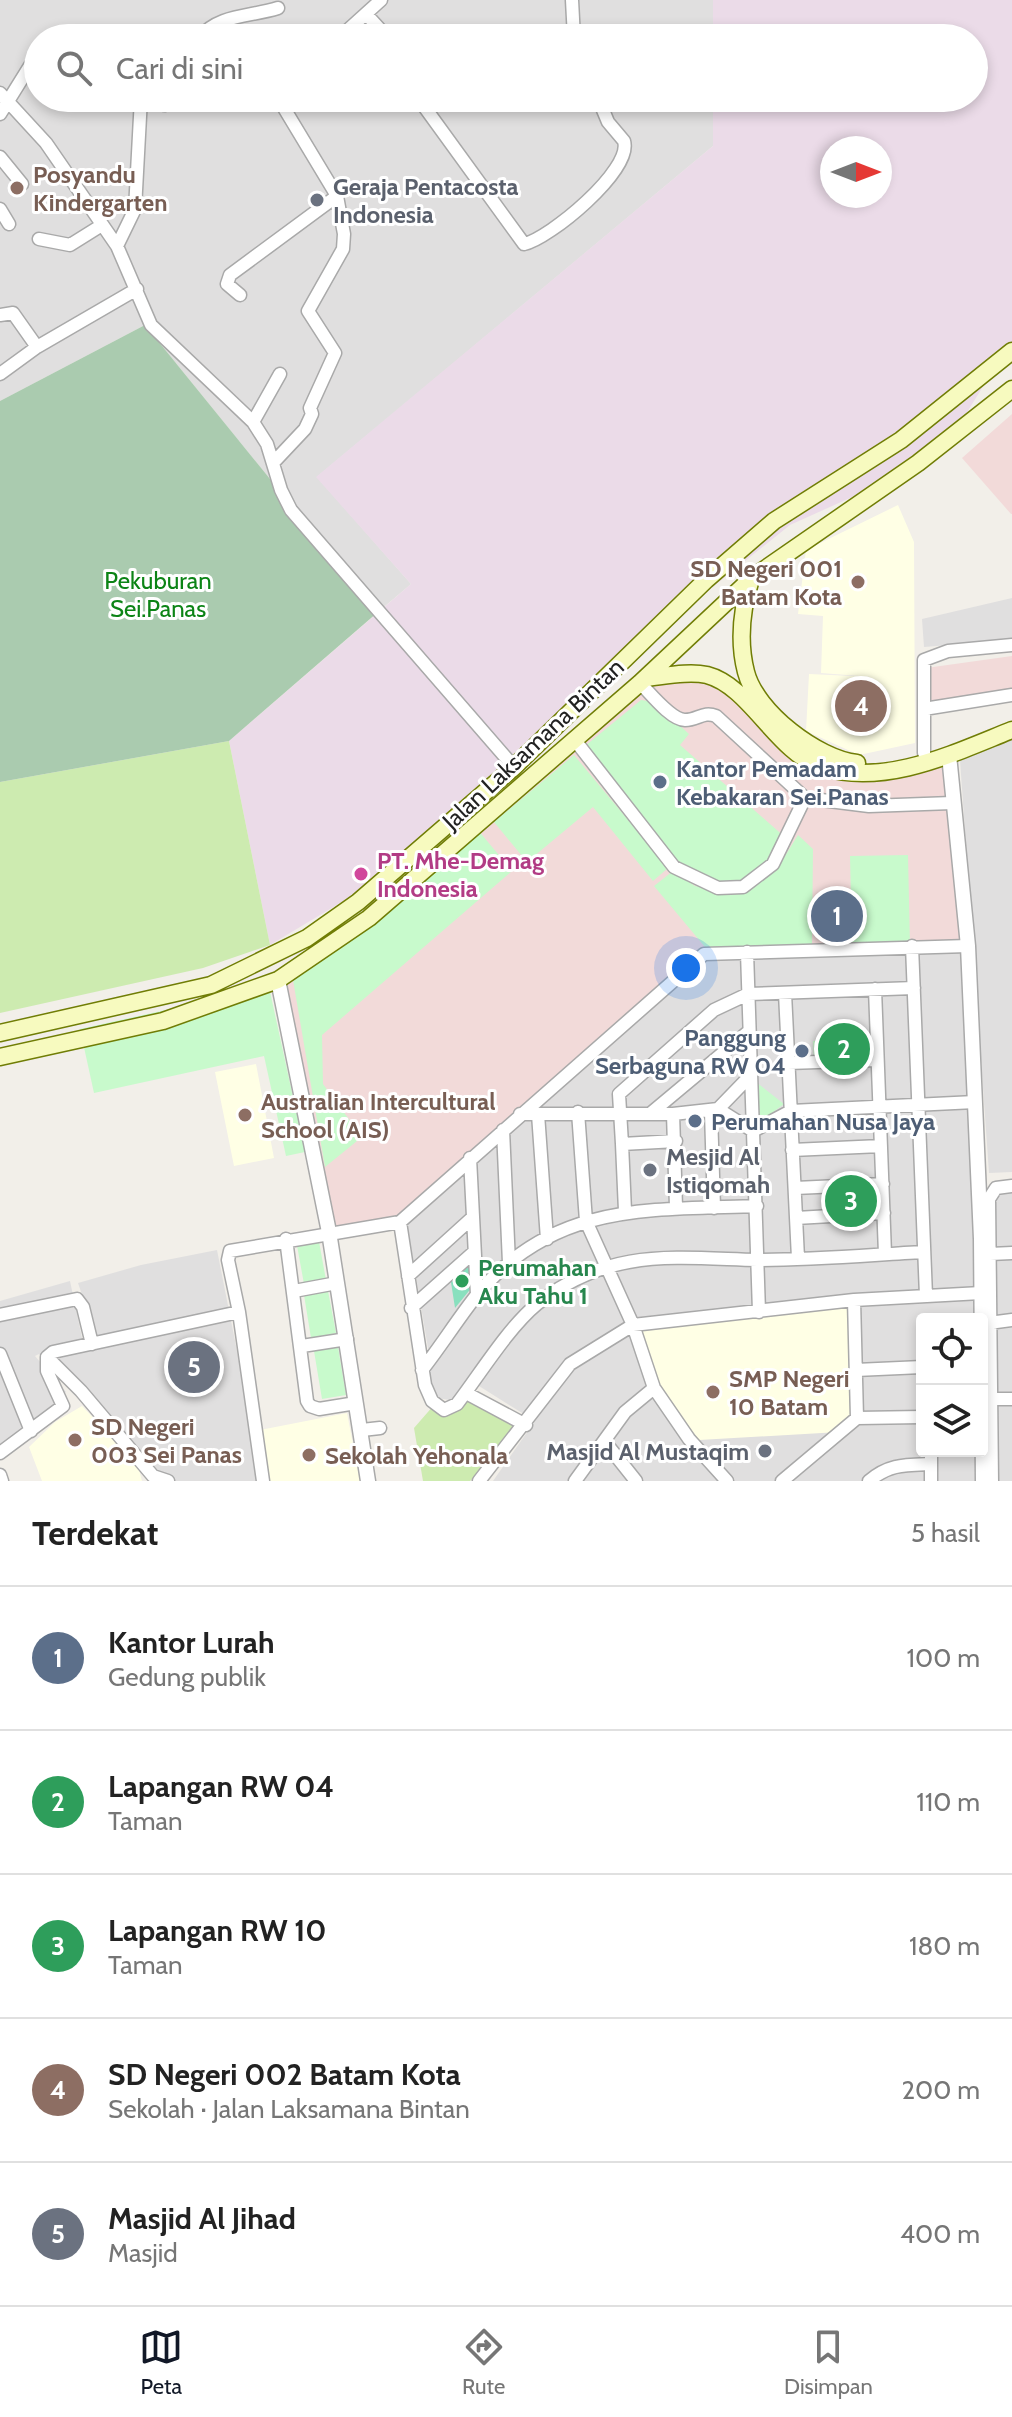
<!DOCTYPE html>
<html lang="id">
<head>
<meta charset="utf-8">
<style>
	body { margin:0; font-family:Cabin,sans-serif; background:#f2f2f2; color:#222 }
	.controls { position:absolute; right:24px; bottom:24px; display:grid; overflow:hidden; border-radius:8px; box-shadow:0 4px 12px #0003 }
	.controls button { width:72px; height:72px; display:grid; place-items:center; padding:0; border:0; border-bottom:2px solid #e0e0e0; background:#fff; color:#222; font:40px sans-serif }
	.compass { position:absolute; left:820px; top:136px; width:72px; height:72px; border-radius:50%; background:#fff; box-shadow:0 4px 12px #0003; rotate:90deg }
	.you { position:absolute; left:686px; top:968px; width:28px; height:28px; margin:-20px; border:6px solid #fff; border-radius:50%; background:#1a73e8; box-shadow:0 0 0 12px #1a73e833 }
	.badge { display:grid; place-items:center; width:52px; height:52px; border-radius:50%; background:#111827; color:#fff; font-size:26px; font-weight:700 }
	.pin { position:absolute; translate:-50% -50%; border:4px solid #fff; box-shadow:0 2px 8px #0006 }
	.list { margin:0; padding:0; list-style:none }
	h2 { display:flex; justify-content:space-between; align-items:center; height:104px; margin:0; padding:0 32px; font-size:34px }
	h2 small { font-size:26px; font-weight:400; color:#767676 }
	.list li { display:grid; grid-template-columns:52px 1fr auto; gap:24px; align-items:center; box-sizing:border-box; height:144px; padding:0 32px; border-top:2px solid #e0e0e0 }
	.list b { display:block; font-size:30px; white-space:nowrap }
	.list p { margin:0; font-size:26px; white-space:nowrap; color:#767676 }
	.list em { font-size:26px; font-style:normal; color:#767676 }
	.icon { flex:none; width:44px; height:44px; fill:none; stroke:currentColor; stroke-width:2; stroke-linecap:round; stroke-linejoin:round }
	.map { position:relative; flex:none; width:1012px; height:1481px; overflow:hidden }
	.search { position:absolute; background:#fff; box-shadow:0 4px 12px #0003; left:24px; right:24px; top:24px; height:88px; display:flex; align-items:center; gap:20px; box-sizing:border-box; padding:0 28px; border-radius:44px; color:#767676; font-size:30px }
	.sheet { height:824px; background:#fff }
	nav { display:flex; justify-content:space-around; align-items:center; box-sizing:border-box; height:112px; border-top:2px solid #e0e0e0; background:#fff; font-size:22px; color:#767676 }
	nav a { display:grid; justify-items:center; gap:4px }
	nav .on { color:#111827 }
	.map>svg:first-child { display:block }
</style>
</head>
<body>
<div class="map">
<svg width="1012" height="1481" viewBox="0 0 1012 1481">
	<rect width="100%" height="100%" fill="#f2efe9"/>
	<!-- residential -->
	<path fill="#e0dfdf" d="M0,0H713V38H38V98H713V146L317,477L411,584L378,612L145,325L0,401Z
		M1012,598V640L924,647L922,619Z
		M1012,738V1172L989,1173L960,760Z
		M967,949L980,1319H922V1451H981L982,1481H493L535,1421L471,1381L456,1401L437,1398L428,1381L429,1354L406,1218L710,957Z
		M991,1184H1012V1481H997L991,1307Z
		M217,1250L239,1361L256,1481H153L39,1354L35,1356L66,1392L0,1458V1301L70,1281L82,1338L43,1353L99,1345L78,1283L141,1265Z"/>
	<!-- commercial -->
	<path fill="#f2dad9" d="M1012,414V514H1011L962,458Z
		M1012,656V690L931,702L926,668Z
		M701,674L844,772L949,755L968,946L704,954L400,1222L329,1232L278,980L326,949L646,678Z"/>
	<!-- industrial -->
	<path fill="#ebdbe8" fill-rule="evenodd" d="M713,0H1012V355L992,372L961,422L861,493L790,525L694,602L355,894L270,945L229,741L411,584L316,477L713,146V98H974V38H713ZM832,148H880V196H832Z"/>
	<!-- education -->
	<path fill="#ffffe5" d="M898,505L914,542L915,743L859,755L806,731L809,674L873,677L821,673L823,616L798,614L806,550Z
		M256,1064L274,1158L234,1166L215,1072Z
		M848,1305L851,1422L839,1432L699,1440L662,1391L638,1320Z
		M82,1406L124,1450L139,1470L142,1481H42L29,1447L55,1422Z
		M347,1413L360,1481H268L260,1430Z"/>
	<!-- grass -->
	<path fill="#cdebb0" d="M229,741L270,945L203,968L0,1013V782Z
		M466,1392L518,1424L490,1462L470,1481H423L414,1428L434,1405L453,1409Z"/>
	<!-- cemetery -->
	<path fill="#aacbaf" d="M145,325L378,612L229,741L0,782V401Z"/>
	<!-- park -->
	<path fill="#c8facc" d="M641,700L654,702L689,734L680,745L786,838L774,859L737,885L718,884L676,864L585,746Z
		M574,755L668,868L653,881L593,807L527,862L494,822Z
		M478,830L512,871L322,1035L323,1084L362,1137L325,1167L293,980Z
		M798,835L813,849L812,944L705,947L654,886L673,871L695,886L739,893L778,867Z
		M908,855L910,946L852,947L850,856Z
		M269,987L305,1152L286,1156L264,1056L94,1093L80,1029Z
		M874,1038L875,1058L814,1061L813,1041Z
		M756,1082L784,1104L757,1124Z
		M879,1186L880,1213L824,1216L822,1189Z
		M318,1236L326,1280L304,1284L296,1240Z
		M328,1291L336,1333L311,1338L304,1295Z
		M338,1347L346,1395L322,1399L314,1351Z"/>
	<!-- pitch -->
	<path fill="#88e0be" d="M471,1256L473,1286L455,1308L450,1276Z"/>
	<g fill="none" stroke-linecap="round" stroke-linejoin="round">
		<defs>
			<path id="minor" d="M572,0L574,38
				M366,14L388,38
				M199,38C219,14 249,17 278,8
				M339,38L381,0
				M0,93L46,143L117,246L151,325L253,422L267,444L281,490L291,510L514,767
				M157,98L165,105
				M418,98L524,244C549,239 633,170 624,141L608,122L598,98
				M0,114L38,53
				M0,157L22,184
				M0,209L9,224
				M39,239L70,245L102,225
				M117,246L135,209L141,98
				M240,295L227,284L230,275L337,196
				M0,315L13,313L37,347
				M0,374L37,347L137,289
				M253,422L280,374
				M273,463L305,429L312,414L310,408L335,353L308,311L343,249L344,234L337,196L278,98
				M640,683C650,693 671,720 685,720C698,720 703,711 716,716L805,798L869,806L952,803
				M924,709L1012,695
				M574,739L674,867L718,888L743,887L773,864L805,798
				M924,753V660L948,651L1012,645
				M912,946L926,1296
				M747,952L759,1312
				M875,989L885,1254
				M785,993L798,1258
				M788,1063L877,1060
				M718,1109L751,1075
				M578,1112L586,1221L633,1325L654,1388L689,1439L727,1481
				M711,1112L714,1208
				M651,1113L748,1032
				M520,1114H673L718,1109L753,1131L791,1111L975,1102
				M538,1114L547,1239
				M673,1114L676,1207
				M503,1130L509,1263
				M676,1141L622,1144L619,1094L714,1010L748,994L914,988
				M622,1144L625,1211
				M792,1150L881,1146
				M470,1158L477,1295
				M795,1188L883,1184
				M796,1218L884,1213
				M400,1222L425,1385L432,1401L444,1410L457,1404C480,1374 508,1328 537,1304C609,1247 674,1258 758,1260C813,1260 869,1255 923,1252
				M286,1239L307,1401L310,1406L319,1409L356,1403
				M986,1248L990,1254L1012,1253
				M408,1276L472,1218
				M294,1291L337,1283
				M854,1300L857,1418
				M411,1308L474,1252
				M239,1312L228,1260L230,1251L400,1222L704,954L968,946
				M0,1315L77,1299L83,1307L92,1344
				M985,1319L989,1323L1012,1320
				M302,1346L347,1339
				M0,1354L31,1431
				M47,1357L81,1391L153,1476L168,1481
				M422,1370C441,1346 457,1320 476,1296C553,1202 649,1210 757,1206
				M856,1370L922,1367
				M466,1393L526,1425
				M986,1399H1012
				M362,1430L380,1428
				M605,1442L636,1481
				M0,1453L63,1406L47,1371V1357L53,1352L239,1312L263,1481
				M0,1475L2,1481
				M479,1481L570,1364L633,1325L854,1300L981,1293
				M575,1481L625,1412L654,1388
				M782,1481L857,1418L922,1417
				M869,1481C889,1464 905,1465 931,1464
				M931,1481V1451
				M992,1481L989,1199L996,1188L1012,1186"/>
			<path id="tertiary" d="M949,755L968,946L981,1239L983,1481
				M278,980L329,1232L368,1481"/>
			<path id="secondary" d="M751,579C742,608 738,641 746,672C756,712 818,759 857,763
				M646,678C665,676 689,671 707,675C750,686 777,753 822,767C885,787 954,753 1012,730
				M0,1033L211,985L307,938L358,902L514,767L706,580L774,521L901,440L1012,351
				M0,1057L163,1021L278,980L369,918L640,683L752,578L918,463L1012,389"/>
		</defs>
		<!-- minor casing -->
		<use href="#minor" stroke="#a9a9a9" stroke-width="15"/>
		<!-- tertiary casing -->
		<use href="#tertiary" stroke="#a9a9a9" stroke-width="17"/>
		<!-- secondary casing -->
		<use href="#secondary" stroke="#707d05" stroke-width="19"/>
		<!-- minor -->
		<use href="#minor" stroke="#fff" stroke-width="12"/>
		<!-- tertiary -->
		<use href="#tertiary" stroke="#fff" stroke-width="14"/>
		<!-- secondary -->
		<use href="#secondary" stroke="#f7fabf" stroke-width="16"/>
	</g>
	<!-- markers -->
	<g fill="#8d6e63" stroke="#fff" stroke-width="3">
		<circle cx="17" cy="188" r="8"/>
		<circle cx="858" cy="582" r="8"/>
		<circle cx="245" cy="1115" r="8"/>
		<circle cx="713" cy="1392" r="8"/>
		<circle cx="75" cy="1440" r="8"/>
		<circle cx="309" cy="1455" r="8"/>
	</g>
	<g fill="#6b7280" stroke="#fff" stroke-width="3">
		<circle cx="317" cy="200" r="8"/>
		<circle cx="650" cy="1170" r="8"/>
		<circle cx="765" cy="1451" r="8"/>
	</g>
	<g fill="#5c6f8a" stroke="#fff" stroke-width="3">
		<circle cx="660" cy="782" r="8"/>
		<circle cx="802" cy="1051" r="8"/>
		<circle cx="695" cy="1121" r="8"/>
	</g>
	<circle fill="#d1479c" stroke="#fff" stroke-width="3" cx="361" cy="874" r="8"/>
	<circle fill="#2e9e5b" stroke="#fff" stroke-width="3" cx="462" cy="1281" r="8"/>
	<g text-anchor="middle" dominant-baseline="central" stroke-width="6" stroke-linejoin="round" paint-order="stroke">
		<!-- education labels -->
		<g font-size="24" font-weight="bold" fill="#785e54" stroke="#fff" text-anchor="start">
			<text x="33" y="174">Posyandu<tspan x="33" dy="28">Kindergarten</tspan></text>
			<text x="842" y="568" text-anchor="end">SD Negeri 001<tspan x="842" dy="28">Batam Kota</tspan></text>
			<text x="261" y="1101">Australian Intercultural<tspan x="261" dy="28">School (AIS)</tspan></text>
			<text x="729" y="1378">SMP Negeri<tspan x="729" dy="28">10 Batam</tspan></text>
			<text x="91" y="1426">SD Negeri<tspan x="91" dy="28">003 Sei Panas</tspan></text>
			<text x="325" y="1455">Sekolah Yehonala</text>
		</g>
		<!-- worship labels -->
		<g font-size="24" font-weight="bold" fill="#5b616d" stroke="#fff" text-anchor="start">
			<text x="333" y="186">Geraja Pentacosta<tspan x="333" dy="28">Indonesia</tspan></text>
			<text x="666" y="1156">Mesjid Al<tspan x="666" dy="28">Istiqomah</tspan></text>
			<text x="749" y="1451" text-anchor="end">Masjid Al Mustaqim</text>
		</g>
		<!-- park labels -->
		<g font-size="24" fill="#0c8416" stroke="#fff">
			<text x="158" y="580">Pekuburan<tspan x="158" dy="28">Sei.Panas</tspan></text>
		</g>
		<!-- street labels -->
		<g font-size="24" fill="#222" stroke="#fff">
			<text transform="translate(533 744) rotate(-43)">Jalan Laksamana Bintan</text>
		</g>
		<!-- service labels -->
		<g font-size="24" font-weight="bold" fill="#4e5e75" stroke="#fff" text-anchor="start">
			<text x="676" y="768">Kantor Pemadam<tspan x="676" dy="28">Kebakaran Sei.Panas</tspan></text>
			<text x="786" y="1037" text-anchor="end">Panggung<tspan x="786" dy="28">Serbaguna RW 04</tspan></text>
			<text x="711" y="1121">Perumahan Nusa Jaya</text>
		</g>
		<!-- hotel labels -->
		<g font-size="24" font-weight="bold" fill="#b23c85" stroke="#fff" text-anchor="start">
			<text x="377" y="860">PT. Mhe-Demag<tspan x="377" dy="28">Indonesia</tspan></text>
		</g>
		<!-- leisure labels -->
		<g font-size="24" font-weight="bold" fill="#27864d" stroke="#fff" text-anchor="start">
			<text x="478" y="1267">Perumahan<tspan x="478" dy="28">Aku Tahu 1</tspan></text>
		</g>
	</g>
</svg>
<div class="controls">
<button><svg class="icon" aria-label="locate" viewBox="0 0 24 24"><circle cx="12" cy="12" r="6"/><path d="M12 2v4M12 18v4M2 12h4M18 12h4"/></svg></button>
<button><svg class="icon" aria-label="layers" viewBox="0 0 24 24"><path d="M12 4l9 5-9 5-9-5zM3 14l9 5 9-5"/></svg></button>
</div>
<svg class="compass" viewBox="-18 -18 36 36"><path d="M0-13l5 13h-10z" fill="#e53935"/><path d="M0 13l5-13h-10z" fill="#767676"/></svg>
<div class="you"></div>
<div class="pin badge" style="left:837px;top:916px;background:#5c6f8a">1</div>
<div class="pin badge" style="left:844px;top:1049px;background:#2e9e5b">2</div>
<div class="pin badge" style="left:851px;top:1201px;background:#2e9e5b">3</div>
<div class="pin badge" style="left:861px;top:706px;background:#8d6e63">4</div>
<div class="pin badge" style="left:194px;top:1367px;background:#6b7280">5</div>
<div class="search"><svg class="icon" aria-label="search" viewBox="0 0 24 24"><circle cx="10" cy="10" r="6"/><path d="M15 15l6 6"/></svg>Cari di sini</div>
</div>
<section class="sheet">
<h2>Terdekat<small>5 hasil</small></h2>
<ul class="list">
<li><span class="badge" style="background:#5c6f8a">1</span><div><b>Kantor Lurah</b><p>Gedung publik</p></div><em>100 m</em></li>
<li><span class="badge" style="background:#2e9e5b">2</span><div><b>Lapangan RW 04</b><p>Taman</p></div><em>110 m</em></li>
<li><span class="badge" style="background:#2e9e5b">3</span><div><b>Lapangan RW 10</b><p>Taman</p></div><em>180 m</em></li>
<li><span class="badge" style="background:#8d6e63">4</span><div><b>SD Negeri 002 Batam Kota</b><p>Sekolah · Jalan Laksamana Bintan</p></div><em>200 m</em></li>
<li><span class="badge" style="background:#6b7280">5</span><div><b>Masjid Al Jihad</b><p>Masjid</p></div><em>400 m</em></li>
</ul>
</section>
<nav>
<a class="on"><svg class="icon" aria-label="map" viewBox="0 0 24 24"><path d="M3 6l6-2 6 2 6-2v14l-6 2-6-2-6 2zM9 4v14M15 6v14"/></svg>Peta</a>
<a><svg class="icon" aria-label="directions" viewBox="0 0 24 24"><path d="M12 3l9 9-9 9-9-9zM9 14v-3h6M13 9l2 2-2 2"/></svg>Rute</a>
<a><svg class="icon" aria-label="saved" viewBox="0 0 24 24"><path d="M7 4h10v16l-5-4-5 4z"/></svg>Disimpan</a>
</nav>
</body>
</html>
